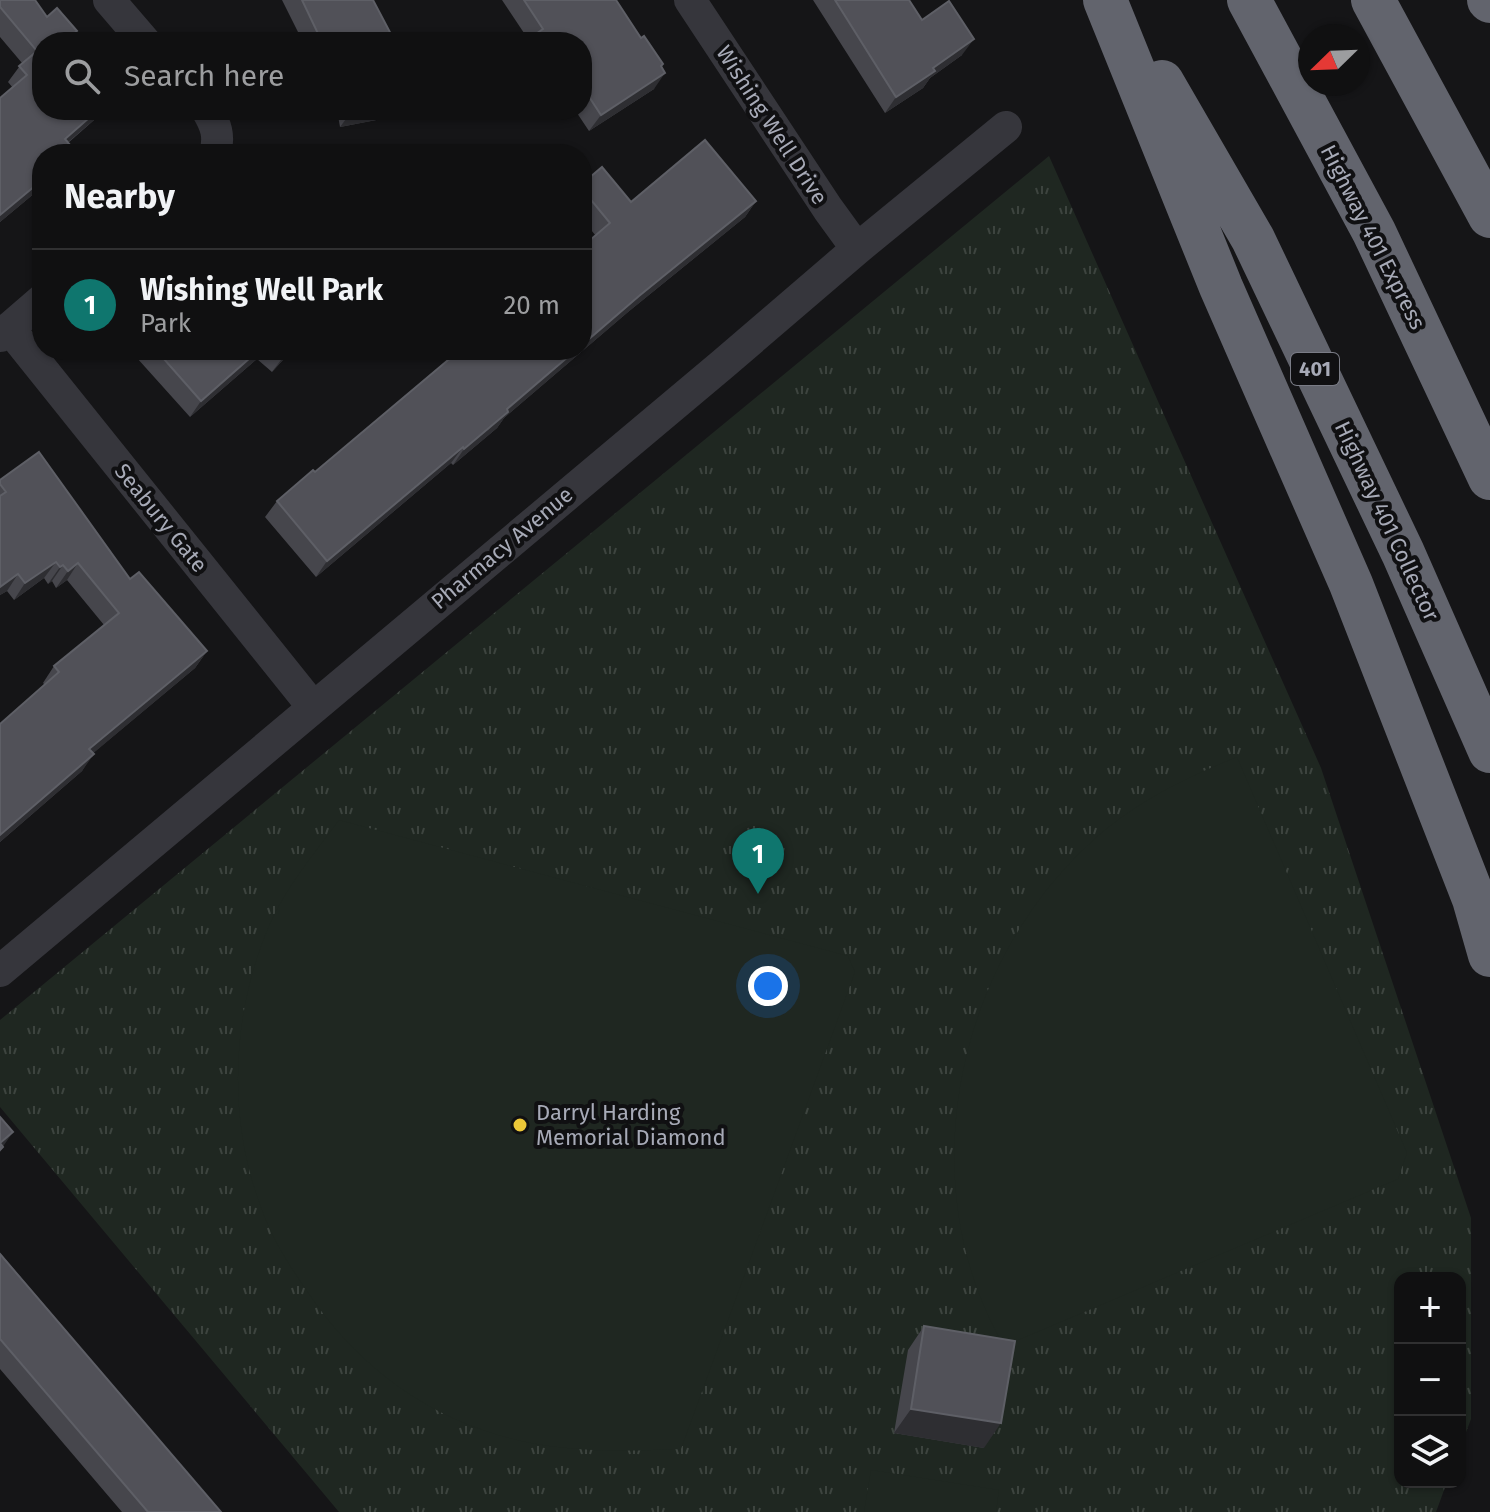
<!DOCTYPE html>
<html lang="en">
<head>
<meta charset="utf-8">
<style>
	body { margin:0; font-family:"Fira Sans",sans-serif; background:#19191a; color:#f1f3f6 }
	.controls { position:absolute; right:24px; bottom:24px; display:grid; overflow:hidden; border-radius:16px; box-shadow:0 2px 6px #0004 }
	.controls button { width:72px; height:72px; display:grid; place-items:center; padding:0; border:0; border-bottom:2px solid #303031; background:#101011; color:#f1f3f6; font:40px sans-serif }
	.compass { position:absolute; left:1298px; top:24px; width:72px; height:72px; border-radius:50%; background:#101011; box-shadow:0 2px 6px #0004; rotate:247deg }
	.you { position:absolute; left:768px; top:986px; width:28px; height:28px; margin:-20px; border:6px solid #fff; border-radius:50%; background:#1a73e8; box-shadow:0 0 0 12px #1a73e833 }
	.badge { display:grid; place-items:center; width:52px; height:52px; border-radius:50%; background:#0f766e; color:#fff; font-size:26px; font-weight:700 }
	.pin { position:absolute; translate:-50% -66px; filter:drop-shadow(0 2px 4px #0008) }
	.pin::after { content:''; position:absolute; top:42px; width:28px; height:24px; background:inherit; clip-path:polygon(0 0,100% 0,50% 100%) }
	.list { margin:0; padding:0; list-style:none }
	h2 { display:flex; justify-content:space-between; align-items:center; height:104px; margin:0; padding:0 32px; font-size:34px }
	h2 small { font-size:26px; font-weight:400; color:#9c9d9f }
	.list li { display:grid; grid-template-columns:52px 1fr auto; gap:24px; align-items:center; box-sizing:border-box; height:112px; padding:0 32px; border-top:2px solid #303031 }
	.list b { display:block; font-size:30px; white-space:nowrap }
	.list p { margin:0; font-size:26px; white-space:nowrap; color:#9c9d9f }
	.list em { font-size:26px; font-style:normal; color:#9c9d9f }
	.icon { flex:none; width:44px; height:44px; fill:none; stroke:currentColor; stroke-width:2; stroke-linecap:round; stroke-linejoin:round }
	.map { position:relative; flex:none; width:1490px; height:1512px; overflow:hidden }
	.search { position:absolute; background:#101011; box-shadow:0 2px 6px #0004; left:32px; top:32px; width:560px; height:88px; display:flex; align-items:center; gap:20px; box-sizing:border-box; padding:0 28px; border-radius:32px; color:#9c9d9f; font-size:30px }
	.panel { position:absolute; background:#101011; box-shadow:0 2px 6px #0004; left:32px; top:144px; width:560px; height:216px; border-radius:32px }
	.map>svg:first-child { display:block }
</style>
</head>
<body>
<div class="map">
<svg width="1490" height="1512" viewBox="0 0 1490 1512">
	<defs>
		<pattern id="grass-tufts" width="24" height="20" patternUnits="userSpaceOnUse" patternTransform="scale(2)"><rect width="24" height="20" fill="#1f2721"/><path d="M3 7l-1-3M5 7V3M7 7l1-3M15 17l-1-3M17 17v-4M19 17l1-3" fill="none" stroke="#3d443f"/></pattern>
	</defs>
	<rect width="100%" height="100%" fill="#151517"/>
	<!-- grass -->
	<path fill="url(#grass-tufts)" d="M1049,156L1321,768L1471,1218V1419L1460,1448V1278H1400V1482H1447L1436,1512H339L0,1107V1020Z"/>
	<!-- pitch -->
	<path fill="#1f2721" d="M1237,757L1407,1153L1398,1179L1004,1346C911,1186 954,971 1087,846C1130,805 1182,779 1237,757Z
		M339,820L848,956L855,972L681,1449C613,1452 547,1453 483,1430C411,1406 351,1356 309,1294C291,1268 273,1241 262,1210C227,1120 231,1015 269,926C286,887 314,854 339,820Z
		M871,1470L999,1490L996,1512H864Z"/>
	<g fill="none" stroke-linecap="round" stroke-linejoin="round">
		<!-- street -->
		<path stroke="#36363c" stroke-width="32" d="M109,0L145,42
			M690,0L828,209L857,249
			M207,110C216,125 220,136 215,154
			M9,328L313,707
			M0,336L42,300
			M0,971L723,364L857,249L1006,127"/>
		<!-- highway -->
		<path stroke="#62646d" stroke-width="44" d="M1105,0L1221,287L1351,584L1474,899L1490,955
			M1249,0L1374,232L1490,478
			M1373,0L1490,216
			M1489,0L1490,1
			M1162,82L1253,239L1403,553L1490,751"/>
	</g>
	<!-- wall -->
	<path fill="#46464c" d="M0,0L47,17L69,42L101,114L68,143L42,154V187L0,222V98L13,88L8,82L22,63L0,37Z
		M282,0H373L393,38L401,42H303Z
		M502,0H616L637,32L661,66L654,89L589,131L575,110H582V42H525L528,39Z
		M813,0H909L922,20L962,55L930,78L923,88L885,113Z
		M337,110H402L397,116L340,127Z
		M353,145L409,154H346Z
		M582,184L631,202L756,201L745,217L628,312L504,418L497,428L453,465L451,463L316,577L265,517L277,501L315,472L596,236L582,219Z
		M142,350H292L272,372L257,359L190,417L137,358Z
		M0,480L130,579L207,651L195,668L93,753L82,771L0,842V724L45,685L43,683L54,666L104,625L67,580L56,588L52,581L48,584L44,578L14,600L7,591L0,595Z
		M0,1253L221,1512H122L0,1369Z
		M924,1326L984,1448L894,1433L908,1350Z"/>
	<!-- shaded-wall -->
	<path fill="#2e2e32" d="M974,39L962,55L930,78L923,88L885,113L896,97L933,68Z
		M665,73L654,89L589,131L601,115Z
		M98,110H104L101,114L54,154L65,139Z
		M355,110H402L397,116L340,127L352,111Z
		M42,180V187L0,222V215Z
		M756,201L745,217L628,312L504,418L497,428L453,465L464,449L507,409L576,350H582V345L639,296Z
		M259,350H263L257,359L190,417L201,401Z
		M289,350H292L272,372L284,356Z
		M463,447L451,463L316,577L327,561Z
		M56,562L44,578L14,600L25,583Z
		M78,563L67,580L56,588L68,571Z
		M63,565L52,581L48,584L60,567Z
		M18,574L7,591L0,595V587Z
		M207,651L195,668L78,766L89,749Z
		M94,754L82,771L0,842V835Z
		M13,1132L2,1148L3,1147L0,1152V1143Z
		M911,1409L1001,1423L984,1448L894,1433Z"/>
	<!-- building -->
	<path fill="#515158" stroke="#5e5f66" stroke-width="2" d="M0,0H35L47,17L57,8L77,31L66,40L68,42H42V110H98L65,139L76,152L73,154H42V180L0,215V98L27,75L19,66L37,51L0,7Z
		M302,0H373L393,38L400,37L401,42H322Z
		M524,0H616L637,32L641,38L644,36L663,64L661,66L665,73L601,115L582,86V42H527L526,41L543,29Z
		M835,0H909L922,20L949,1L974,39L933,68L935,71L896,97Z
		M705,140L756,201L639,296L582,345V247L610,223L582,189V184L602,167L631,202Z
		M353,145L409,151V154H352Z
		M156,350H259L201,401Z
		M277,350H289L284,356Z
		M460,350H576L507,409L508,412L496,422L464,449L463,447L327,561L277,501L313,470L315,472Z
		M39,452L130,579L139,572L207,651L89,749L94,754L0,835V724L59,672L54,666L119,613L78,563L68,571L63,565L60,567L56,562L25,583L18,574L0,587V496L6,492L0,484V480Z
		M0,1117L13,1132L0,1143L3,1147L0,1150Z
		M0,1254L221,1512H148L0,1339Z
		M924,1326L1015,1341L1001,1423L911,1409Z"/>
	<!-- markers -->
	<circle fill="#ecc738" stroke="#101012" stroke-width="3" cx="520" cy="1125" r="8"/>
	<g text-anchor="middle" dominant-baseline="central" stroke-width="8" stroke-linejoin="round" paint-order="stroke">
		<!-- shield labels -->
		<rect fill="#101012" stroke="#7a7c86" stroke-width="2" x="1291" y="353" width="48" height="32" rx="6"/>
		<g font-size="20" font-weight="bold" fill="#a7aab7">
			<text x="1315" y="369">401</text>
		</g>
		<!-- street labels -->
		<g font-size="22" fill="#a7aab7" stroke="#101012">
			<text transform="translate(772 125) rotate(57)">Wishing Well Drive</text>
			<text transform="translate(1373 237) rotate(63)">Highway 401 Express</text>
			<text transform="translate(161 518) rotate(51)">Seabury Gate</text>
			<text transform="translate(1387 521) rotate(65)">Highway 401 Collector</text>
			<text transform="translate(502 548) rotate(-40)">Pharmacy Avenue</text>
		</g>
		<!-- poi labels -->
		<g font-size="22" fill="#a7aab7" stroke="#101012" text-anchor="start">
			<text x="536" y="1112">Darryl Harding<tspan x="536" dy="25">Memorial Diamond</tspan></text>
		</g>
	</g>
</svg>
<div class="controls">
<button>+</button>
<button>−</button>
<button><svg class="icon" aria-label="layers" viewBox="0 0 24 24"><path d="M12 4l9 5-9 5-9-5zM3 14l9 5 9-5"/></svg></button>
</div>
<svg class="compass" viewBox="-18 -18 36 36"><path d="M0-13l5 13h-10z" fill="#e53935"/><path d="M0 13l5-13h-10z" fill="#9c9d9f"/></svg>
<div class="you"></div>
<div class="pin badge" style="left:758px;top:894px">1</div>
<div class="search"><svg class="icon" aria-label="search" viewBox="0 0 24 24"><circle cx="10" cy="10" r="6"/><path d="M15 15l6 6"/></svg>Search here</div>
<section class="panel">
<h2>Nearby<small></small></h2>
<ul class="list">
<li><span class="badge">1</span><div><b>Wishing Well Park</b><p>Park</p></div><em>20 m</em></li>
</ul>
</section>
</div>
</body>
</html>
